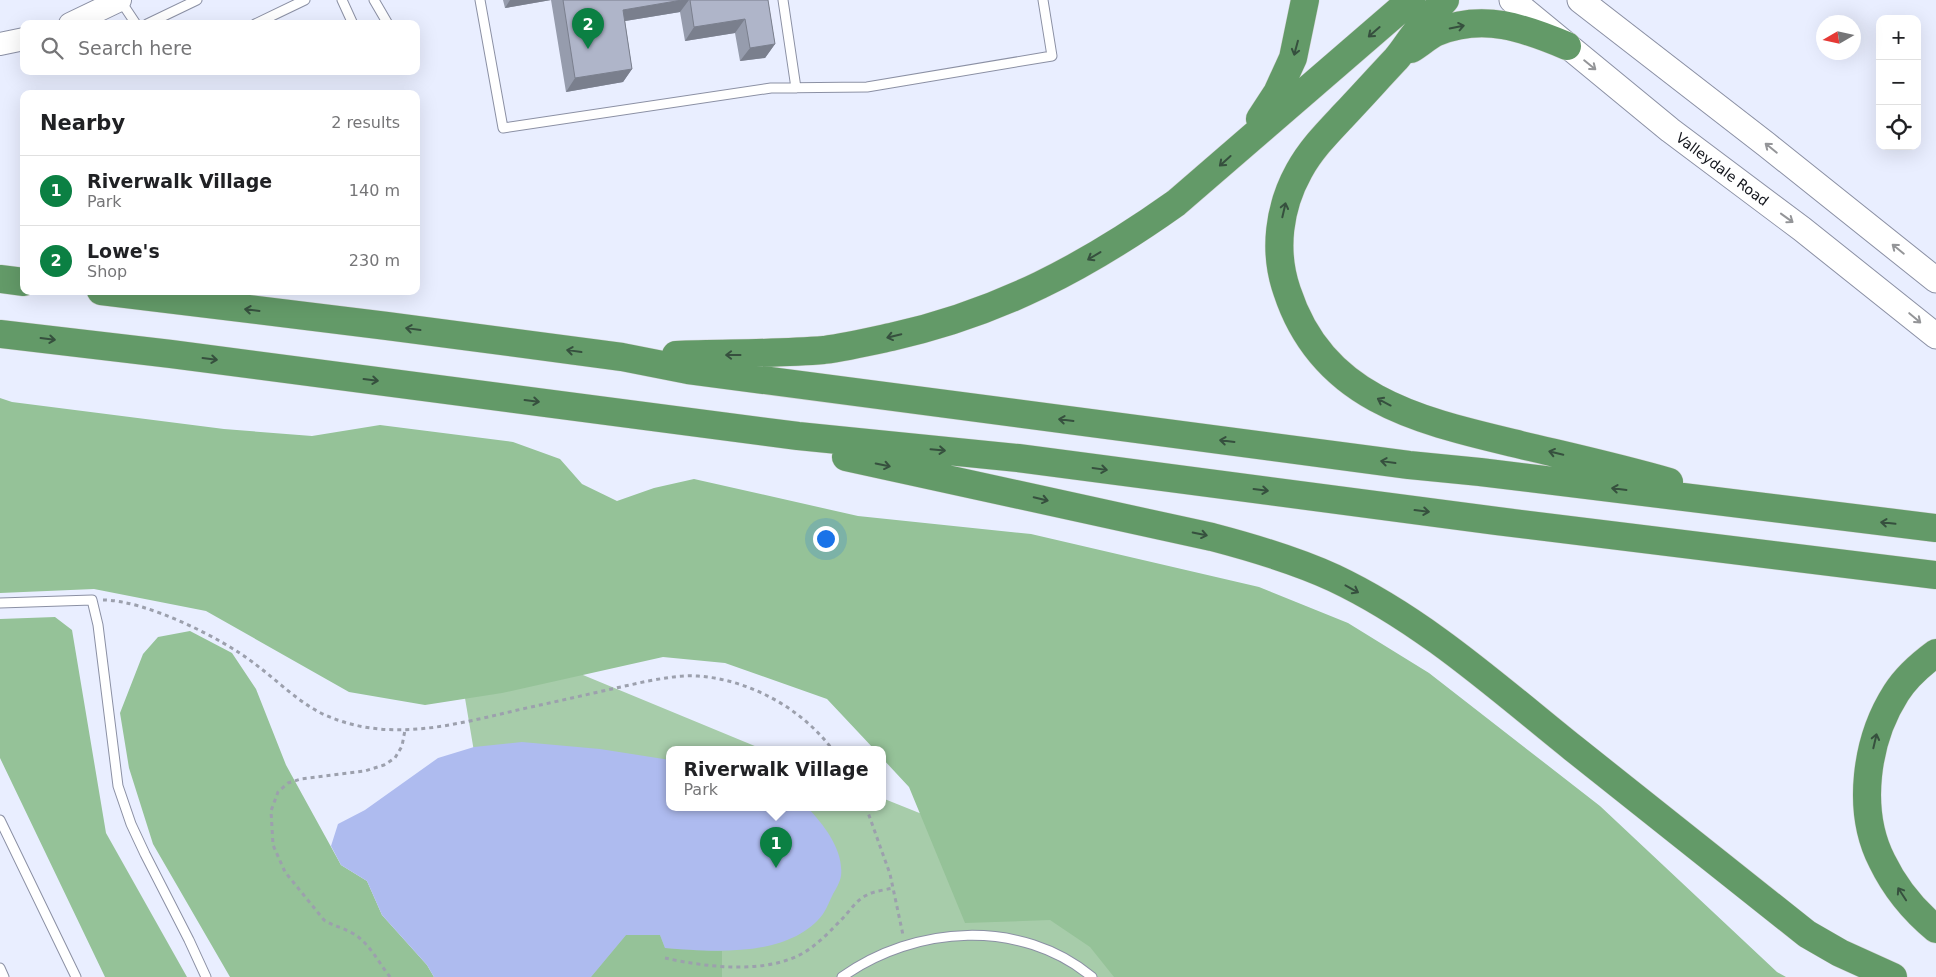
<!DOCTYPE html>
<html lang="en">
<head>
<meta charset="utf-8">
<style>
	body { margin:0; font-family:"DejaVu Sans",sans-serif; background:#f2f2f2; color:#202124 }
	.controls { position:absolute; right:15px; top:15px; display:grid; overflow:hidden; border-radius:10px; box-shadow:0 5px 20px #0002 }
	.controls button { width:45px; height:45px; display:grid; place-items:center; padding:0; border:0; border-bottom:1px solid #e0e0e0; background:#fff; color:#202124; font:25px sans-serif }
	.compass { position:absolute; left:1816px; top:15px; width:45px; height:45px; border-radius:50%; background:#fff; box-shadow:0 5px 20px #0002; rotate:261deg }
	.you { position:absolute; left:825px; top:538px; width:18px; height:18px; margin:-12px; border:4px solid #fff; border-radius:50%; background:#1a73e8; box-shadow:0 0 0 8px #1a73e833 }
	.badge { display:grid; place-items:center; width:32px; height:32px; border-radius:50%; background:#0b8043; color:#fff; font-size:16px; font-weight:700 }
	.pin { position:absolute; translate:-50% -41px; filter:drop-shadow(0 1px 2px #0008) }
	.pin::after { content:''; position:absolute; top:26px; width:18px; height:15px; background:inherit; clip-path:polygon(0 0,100% 0,50% 100%) }
	.popup { position:absolute; left:666px; top:746px; width:220px; height:65px; box-sizing:border-box; display:grid; place-content:center; border-radius:10px; background:#fff; filter:drop-shadow(0 1px 4px #0005); font-size:16px; white-space:nowrap; color:#757577 }
	.popup b { font-size:19px; color:#202124 }
	.popup::after { content:''; position:absolute; left:50%; top:100%; margin-left:-10px; border:10px solid transparent; border-top-color:#fff }
	.list { margin:0; padding:0; list-style:none }
	h2 { display:flex; justify-content:space-between; align-items:center; height:65px; margin:0; padding:0 20px; font-size:21px }
	h2 small { font-size:16px; font-weight:400; color:#757577 }
	.list li { display:grid; grid-template-columns:32px 1fr auto; gap:15px; align-items:center; box-sizing:border-box; height:70px; padding:0 20px; border-top:1px solid #e0e0e0 }
	.list b { display:block; font-size:19px; white-space:nowrap }
	.list p { margin:0; font-size:16px; white-space:nowrap; color:#757577 }
	.list em { font-size:16px; font-style:normal; color:#757577 }
	.icon { flex:none; width:28px; height:28px; fill:none; stroke:currentColor; stroke-width:2; stroke-linecap:round; stroke-linejoin:round }
	.map { position:relative; flex:none; width:1936px; height:977px; overflow:hidden }
	.search { position:absolute; background:#fff; box-shadow:0 5px 20px #0002; left:20px; top:20px; width:400px; height:55px; display:flex; align-items:center; gap:12px; box-sizing:border-box; padding:0 18px; border-radius:10px; color:#757577; font-size:19px }
	.panel { position:absolute; background:#fff; box-shadow:0 5px 20px #0002; left:20px; top:90px; width:400px; height:205px; border-radius:10px }
	.map>svg:first-child { display:block }
</style>
</head>
<body>
<div class="map">
<svg width="1936" height="977" viewBox="0 0 1936 977">
	<rect width="100%" height="100%" fill="#e9eeff"/>
	<!-- green -->
	<path fill="#a7ccaa" d="M452,621L762,749H670V807H882V798L1311,970L1338,977H512Z"/>
	<!-- forest -->
	<path fill="#95c298" d="M0,398L12,402L224,429L312,436L380,425L513,442L560,459L582,484L617,501L654,488L694,479L858,516L1031,534L1259,587L1348,623L1429,673L1600,806L1777,972L1786,977H1114L1090,947L1050,920L965,923L909,787L882,758V749H874L827,699L725,663L663,657L502,693L425,705L349,692L206,611L94,589L0,593Z
		M55,617L72,630L106,833L187,977H105L0,758V619Z
		M190,631L232,653L256,689L286,765L341,865L367,881L382,915L427,965L434,977H230L153,844L129,768L120,713L143,654L158,637Z
		M626,935H660L665,948L722,951V977H591Z"/>
	<!-- water -->
	<path fill="#aebbef" d="M522,742L600,749L670,760V807H807C824,825 844,850 841,876C840,882 836,889 833,894C830,900 827,908 823,914C790,958 713,952 665,948L660,935H626L591,977H434L427,965L382,915L367,881L341,865L331,846L338,824L365,810L438,758L474,747Z"/>
	<g fill="none" stroke-linecap="round" stroke-linejoin="round">
		<defs>
			<path id="service" d="M120,0L136,24
				M342,0L353,24
				M374,0L388,24
				M480,0L503,128L771,88L867,87L1052,56L1043,0
				M783,0L796,88
				M147,24L197,0
				M255,24L305,0
				M0,603L92,600L98,625L118,786L131,824L145,854L189,940L206,977
				M0,820L76,977
				M0,968L4,977
				M842,977C915,925 1021,918 1092,977"/>
			<path id="tertiary" d="M70,24L120,0
				M0,44L24,39"/>
			<g id="secondary">
				<path id="s1" d="M1512,0L1670,130L1802,229L1936,336"/>
				<path d="M1580,0L1767,145L1936,280"/>
			</g>
			<path id="motorway" d="M1445,0C1436,10 1426,19 1418,30C1410,39 1404,50 1396,59C1379,77 1362,96 1344,115C1328,132 1311,149 1299,171C1279,207 1273,251 1287,291C1323,401 1421,421 1521,445C1571,457 1621,468 1669,482
				M1411,49C1420,44 1428,36 1437,32C1484,13 1524,28 1567,46
				M1260,119L1277,93L1293,58L1305,0
				M0,279L24,282
				M101,291L387,326L622,357L688,370L1409,465L1480,472L1936,528
				M0,334L171,354L798,436L1018,458L1497,521L1936,575
				M676,355C725,353 775,354 824,350C846,347 868,342 891,337C999,313 1086,267 1176,203L1411,0
				M846,457L1212,537C1254,548 1295,560 1334,578C1423,620 1497,687 1573,748C1651,810 1729,872 1807,934L1840,953L1893,977
				M1936,653C1921,664 1906,677 1896,693C1866,740 1856,810 1882,861C1895,888 1913,910 1936,929"/>
		</defs>
		<!-- service casing -->
		<use href="#service" stroke="#8b90a4" stroke-width="11"/>
		<!-- tertiary casing -->
		<use href="#tertiary" stroke="#8b90a4" stroke-width="24"/>
		<!-- secondary casing -->
		<use href="#secondary" stroke="#8b90a4" stroke-width="27"/>
		<!-- motorway casing -->
		<use href="#motorway" stroke="#d4d5d6" stroke-width="29"/>
		<!-- path -->
		<path stroke="#9ca0ad" stroke-width="3" stroke-dasharray="4 4" stroke-linecap="butt" d="M103,600C145,600 222,638 255,664C278,681 299,703 325,715C390,744 457,724 522,709C564,700 606,690 648,681C665,678 681,675 698,676C750,680 801,708 832,749
			M866,807L890,874L903,935
			M665,958C710,968 780,977 817,943C826,936 834,927 842,919C850,911 856,900 867,895C874,891 885,890 893,888
			M390,977C378,962 368,940 350,932C341,927 333,926 324,920L285,872L273,845L271,811L278,792L288,783L301,779L365,771L384,765L395,758L402,746L405,730"/>
		<!-- service -->
		<use href="#service" stroke="#fff" stroke-width="9"/>
		<!-- tertiary -->
		<use href="#tertiary" stroke="#fff" stroke-width="22"/>
		<!-- secondary -->
		<use href="#secondary" stroke="#fff" stroke-width="25"/>
		<!-- motorway -->
		<use href="#motorway" stroke="#639a68" stroke-width="28"/>
	</g>
	<!-- wall -->
	<path fill="#969cad" d="M503,0H768L775,44L765,58L740,61L735,33L685,41L680,12L625,21L632,69L623,82L566,92L551,0L505,8Z"/>
	<!-- shaded-wall -->
	<path fill="#7a7f8d" d="M510,0H551L505,8Z
		M682,0H689L680,12L613,23L623,10Z
		M745,19L735,33L685,41L694,27Z
		M775,44L765,58L740,61L750,48Z
		M632,69L623,82L566,92L575,78Z"/>
	<!-- building -->
	<path fill="#afb5c9" stroke="#7a7f8d" d="M563,0H682L623,10L632,69L575,78Z
		M690,0H768L775,44L750,48L745,19L694,27Z"/>
	<!-- one-way arrows -->
	<defs><path id="oneway-shaft" d="M-6 0H5M1.5-3L5.5 0L1.5 3" fill="none" stroke-width="1.6" stroke-linecap="round" stroke-linejoin="round" transform="scale(1.25)"/></defs>
	<g stroke="#36503e">
		<use href="#oneway-shaft" transform="translate(1457 27) rotate(-11)"/>
		<use href="#oneway-shaft" transform="translate(1374 32) rotate(139)"/>
		<use href="#oneway-shaft" transform="translate(1296 48) rotate(105)"/>
		<use href="#oneway-shaft" transform="translate(1225 161) rotate(138)"/>
		<use href="#oneway-shaft" transform="translate(1284 210) rotate(-77)"/>
		<use href="#oneway-shaft" transform="translate(1094 256) rotate(149)"/>
		<use href="#oneway-shaft" transform="translate(252 310) rotate(-173)"/>
		<use href="#oneway-shaft" transform="translate(413 329) rotate(-172)"/>
		<use href="#oneway-shaft" transform="translate(894 336) rotate(167)"/>
		<use href="#oneway-shaft" transform="translate(48 339) rotate(7)"/>
		<use href="#oneway-shaft" transform="translate(574 351) rotate(-172)"/>
		<use href="#oneway-shaft" transform="translate(733 355) rotate(-180)"/>
		<use href="#oneway-shaft" transform="translate(210 359) rotate(7)"/>
		<use href="#oneway-shaft" transform="translate(371 380) rotate(7)"/>
		<use href="#oneway-shaft" transform="translate(532 401) rotate(7)"/>
		<use href="#oneway-shaft" transform="translate(1384 402) rotate(-152)"/>
		<use href="#oneway-shaft" transform="translate(1066 420) rotate(-173)"/>
		<use href="#oneway-shaft" transform="translate(1227 441) rotate(-173)"/>
		<use href="#oneway-shaft" transform="translate(938 450) rotate(5)"/>
		<use href="#oneway-shaft" transform="translate(1556 453) rotate(-167)"/>
		<use href="#oneway-shaft" transform="translate(1388 462) rotate(-172)"/>
		<use href="#oneway-shaft" transform="translate(883 465) rotate(12)"/>
		<use href="#oneway-shaft" transform="translate(1100 469) rotate(8)"/>
		<use href="#oneway-shaft" transform="translate(1619 489) rotate(-173)"/>
		<use href="#oneway-shaft" transform="translate(1261 490) rotate(7)"/>
		<use href="#oneway-shaft" transform="translate(1041 499) rotate(13)"/>
		<use href="#oneway-shaft" transform="translate(1422 511) rotate(7)"/>
		<use href="#oneway-shaft" transform="translate(1888 523) rotate(-174)"/>
		<use href="#oneway-shaft" transform="translate(1200 534) rotate(12)"/>
		<use href="#oneway-shaft" transform="translate(1352 589) rotate(29)"/>
		<use href="#oneway-shaft" transform="translate(1875 741) rotate(-77)"/>
		<use href="#oneway-shaft" transform="translate(1902 894) rotate(-123)"/>
	</g>
	<g stroke="#949598">
		<use href="#oneway-shaft" transform="translate(1590 65) rotate(39)"/>
		<use href="#oneway-shaft" transform="translate(1771 148) rotate(-141)"/>
		<use href="#oneway-shaft" transform="translate(1787 218) rotate(36)"/>
		<use href="#oneway-shaft" transform="translate(1898 249) rotate(-141)"/>
		<use href="#oneway-shaft" transform="translate(1915 318) rotate(40)"/>
	</g>
	<g text-anchor="middle" dominant-baseline="central" stroke-width="4" stroke-linejoin="round" paint-order="stroke">
		<!-- street labels -->
		<g font-size="14" fill="#12141b" stroke="#fcfcfc">
			<text stroke="none"><textPath href="#s1" startOffset="270">Valleydale Road</textPath></text>
		</g>
	</g>
</svg>
<div class="controls">
<button>+</button>
<button>−</button>
<button><svg class="icon" aria-label="locate" viewBox="0 0 24 24"><circle cx="12" cy="12" r="6"/><path d="M12 2v4M12 18v4M2 12h4M18 12h4"/></svg></button>
</div>
<svg class="compass" viewBox="-18 -18 36 36"><path d="M0-13l5 13h-10z" fill="#e53935"/><path d="M0 13l5-13h-10z" fill="#757577"/></svg>
<div class="you"></div>
<div class="pin badge" style="left:776px;top:868px">1</div>
<div class="popup"><b>Riverwalk Village</b>Park</div>
<div class="pin badge" style="left:588px;top:49px">2</div>
<div class="search"><svg class="icon" aria-label="search" viewBox="0 0 24 24"><circle cx="10" cy="10" r="6"/><path d="M15 15l6 6"/></svg>Search here</div>
<section class="panel">
<h2>Nearby<small>2 results</small></h2>
<ul class="list">
<li><span class="badge">1</span><div><b>Riverwalk Village</b><p>Park</p></div><em>140 m</em></li>
<li><span class="badge">2</span><div><b>Lowe's</b><p>Shop</p></div><em>230 m</em></li>
</ul>
</section>
</div>
</body>
</html>
